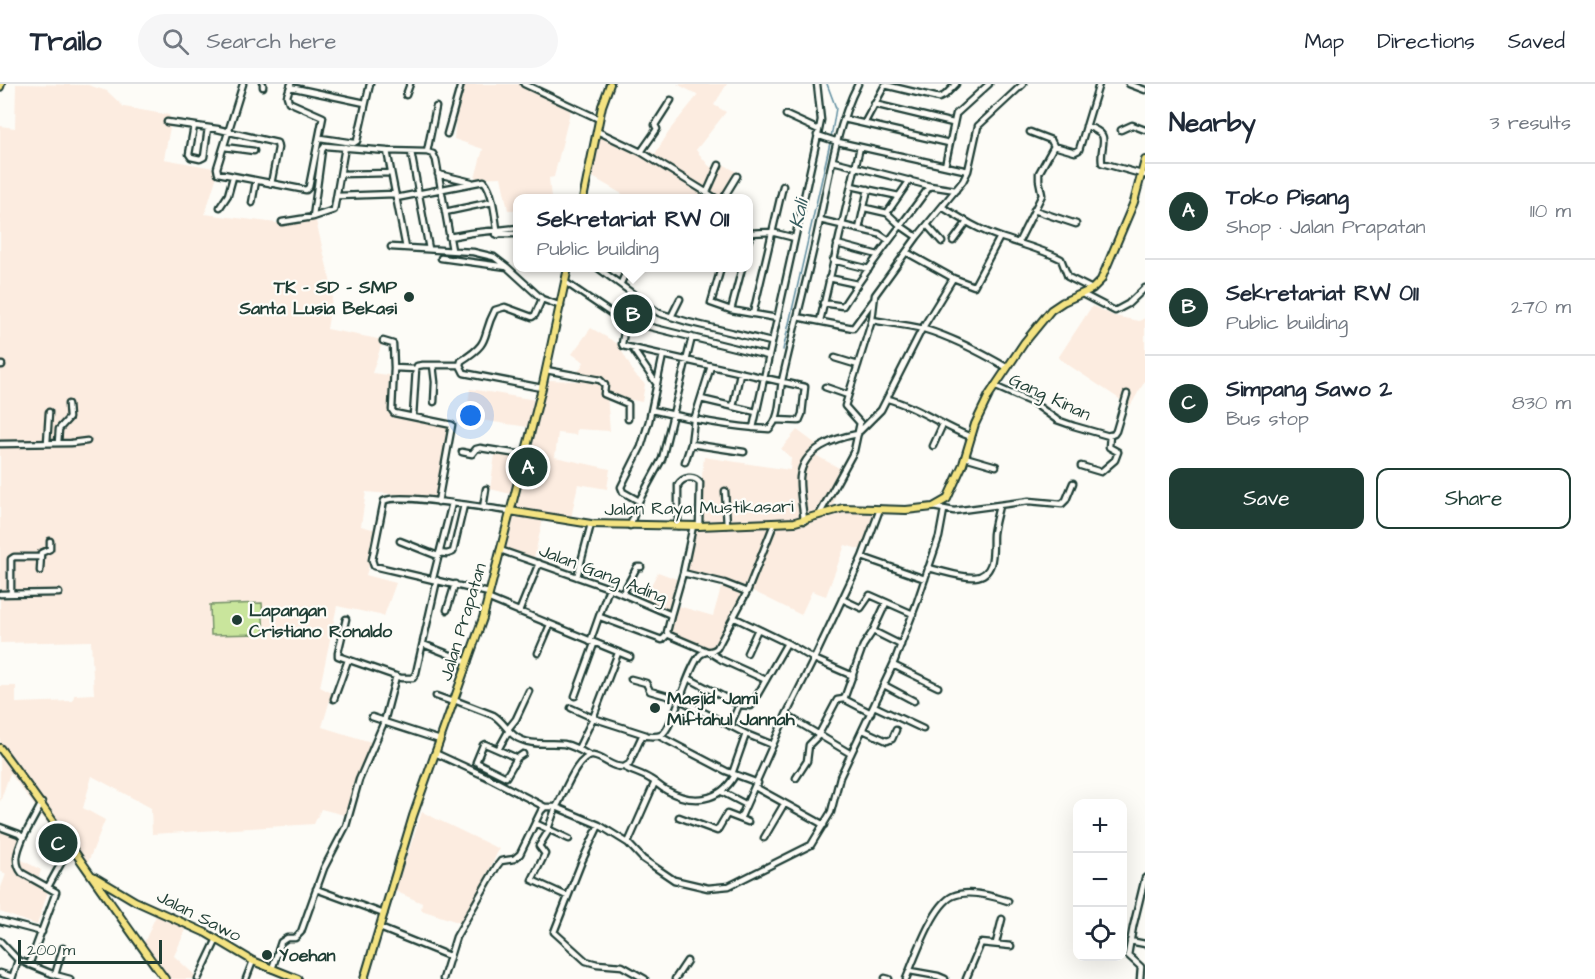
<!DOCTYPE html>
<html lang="en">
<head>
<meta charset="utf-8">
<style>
	body { margin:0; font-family:"Architects Daughter",sans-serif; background:#f6f6f7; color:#1f2937 }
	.controls { position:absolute; right:18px; bottom:18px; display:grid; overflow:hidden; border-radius:12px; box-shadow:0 6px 24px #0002 }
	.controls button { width:54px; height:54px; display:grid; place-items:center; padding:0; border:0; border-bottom:2px solid #e0e1e3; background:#fff; color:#1f2937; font:30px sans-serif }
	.scale { position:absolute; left:18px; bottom:15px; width:144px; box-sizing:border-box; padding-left:6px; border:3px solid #1f3d34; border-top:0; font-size:16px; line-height:21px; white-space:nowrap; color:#1f3d34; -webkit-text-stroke:4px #fdfcf7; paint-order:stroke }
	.you { position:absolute; left:471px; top:332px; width:21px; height:21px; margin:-15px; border:4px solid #fff; border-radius:50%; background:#1a73e8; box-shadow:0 0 0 9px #1a73e833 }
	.badge { display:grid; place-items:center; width:39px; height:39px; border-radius:50%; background:#1f3d34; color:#fff; font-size:20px; font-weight:700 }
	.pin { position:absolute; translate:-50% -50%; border:3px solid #fff; box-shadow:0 2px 6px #0006 }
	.popup { position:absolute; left:513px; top:110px; width:240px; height:78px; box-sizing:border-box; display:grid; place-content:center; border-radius:12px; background:#fff; filter:drop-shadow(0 2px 4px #0005); font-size:20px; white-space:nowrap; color:#747a83 }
	.popup b { font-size:22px; color:#1f2937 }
	.popup::after { content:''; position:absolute; left:50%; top:100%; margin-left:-12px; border:12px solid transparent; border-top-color:#fff }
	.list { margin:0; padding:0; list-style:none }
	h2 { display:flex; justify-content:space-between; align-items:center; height:78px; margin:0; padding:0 24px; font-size:26px }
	h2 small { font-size:20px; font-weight:400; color:#747a83 }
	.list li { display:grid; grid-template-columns:39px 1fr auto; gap:18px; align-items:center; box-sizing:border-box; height:96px; padding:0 24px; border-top:2px solid #e0e1e3 }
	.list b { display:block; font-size:22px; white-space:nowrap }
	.list p { margin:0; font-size:20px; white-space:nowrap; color:#747a83 }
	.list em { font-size:20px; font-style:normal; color:#747a83 }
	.actions { display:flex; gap:12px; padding:18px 24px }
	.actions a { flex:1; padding:14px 0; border:2px solid #1f3d34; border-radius:12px; text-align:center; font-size:21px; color:#1f3d34 }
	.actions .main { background:#1f3d34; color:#fff }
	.icon { flex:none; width:33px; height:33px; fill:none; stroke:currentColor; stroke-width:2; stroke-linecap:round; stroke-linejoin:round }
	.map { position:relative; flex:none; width:1145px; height:895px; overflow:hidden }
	header { display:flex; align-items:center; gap:36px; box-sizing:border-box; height:84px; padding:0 30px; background:#fff; border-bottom:2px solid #e0e1e3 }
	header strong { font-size:28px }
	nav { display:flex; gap:33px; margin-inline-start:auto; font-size:21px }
	.search { width:420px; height:54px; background:#f6f6f7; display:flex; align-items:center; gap:15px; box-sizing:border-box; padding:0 21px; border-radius:33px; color:#747a83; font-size:22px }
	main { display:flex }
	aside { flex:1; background:#fff }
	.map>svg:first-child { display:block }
</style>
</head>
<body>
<header>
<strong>Trailo</strong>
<div class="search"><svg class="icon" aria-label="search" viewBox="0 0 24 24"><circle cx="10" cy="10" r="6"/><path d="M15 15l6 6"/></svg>Search here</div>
<nav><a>Map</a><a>Directions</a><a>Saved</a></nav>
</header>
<main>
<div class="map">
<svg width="1145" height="895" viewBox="0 0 1145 895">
	<rect width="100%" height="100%" fill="#fdfcf7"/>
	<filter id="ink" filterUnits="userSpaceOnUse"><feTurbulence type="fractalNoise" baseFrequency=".0167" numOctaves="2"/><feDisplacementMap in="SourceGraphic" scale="12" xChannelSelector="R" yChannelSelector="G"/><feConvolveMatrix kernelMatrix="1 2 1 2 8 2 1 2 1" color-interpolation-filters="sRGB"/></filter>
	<g filter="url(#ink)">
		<!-- built -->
		<path fill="#fcece0" d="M16,0L88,1L107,7L124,23L169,31L171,38L164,75L219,85L205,130L277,139L316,137L333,208L327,245L383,256L372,289L397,292L393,324L454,337L441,414L366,408L361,442L380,447L366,491L396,499L384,532L337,522L320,603L332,609L322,643L371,658L348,732L321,725L314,740L152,750L151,724L92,692L83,724L105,736L84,788L10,689L0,718V602H16V619L73,617L74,611L94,610L91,557L0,559V42L15,44Z
			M465,0H529L572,20L554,93L549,94L551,114L518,115L517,126H508L501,93L475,94L483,65L454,55L457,23Z
			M677,0H727L714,21L726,28L696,66L709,82L719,87L723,80L740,90L726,114H629L591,92L602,45L655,70L672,43L698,11Z
			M1092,222L1114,232L1139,237L1145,234V297L1130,322L1058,274Z
			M591,244L618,260L635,291L645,300L642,318L607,311L610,347L577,345L576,351L558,349L555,373L610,385L607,405L578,400L570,439L543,435L534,474L499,463L511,410L490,405L496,364L523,368L528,343L466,334L470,305L542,317L547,296L578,297L577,290L584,278L572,270Z
			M797,346L816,360L817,372L841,385L832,428L844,425L879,429L866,467L845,461L826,512L812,507L801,531L747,504L715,571L668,551L672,531L642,518L658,488L682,497L675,521L713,532L723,497L683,486L697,442L704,373L790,386L791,374L781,365Z
			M422,728L499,765L464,840L421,826L422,819L395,807Z
			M0,742L28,753L20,775L41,786L38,795L50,801L37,841L0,828V806L6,790L0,787Z
			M158,827L187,843L174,872L199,895H161L140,868Z"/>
		<!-- green -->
		<path fill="#c9e59c" stroke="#749168" stroke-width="1.5" d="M262,519L264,550L211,551L210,521Z"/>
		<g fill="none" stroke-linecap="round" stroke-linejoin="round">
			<!-- stream -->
			<path stroke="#5d8d9f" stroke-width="1.5" d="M827,0L836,24L831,54
				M783,266L830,59"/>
			<defs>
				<path id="minor" d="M243,0L217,84L218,89L306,106L309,103L323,33L289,18L287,12L291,0
					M524,0L599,35
					M1129,0L1145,6
					M885,1L939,14L945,11L956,0
					M263,3V0
					M290,3L365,19
					M406,11L410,0
					M874,20L953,39
					M786,31L819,46
					M844,35L949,59
					M167,38L217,45L277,59L278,64L271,100
					M865,38L885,1
					M194,42L189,70L191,73L200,75L204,73L208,44
					M1086,42C1114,51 1099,58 1102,79L1145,91
					M1121,46L1132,41L1145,46
					M597,47L641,68L717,115
					M1030,48L1051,56L1054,62
					M447,50L461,0
					M817,51L838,58L968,87
					M320,54L354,59L357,57L370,0
					M224,63L254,67
					M387,67L406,164
					M411,68L429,165
					M427,68L436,23
					M641,68L657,45L655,41L671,16
					M833,77L930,102L956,106
					M945,82L956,30L989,0
					M342,90L391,89
					M438,90L471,98
					M851,102L899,112
					M707,108L719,81
					M337,112L395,110
					M396,114L484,97C494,109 495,135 498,151
					M723,115L737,92
					M252,119L256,97
					M220,123L228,111L233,93
					M942,123C960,134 979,146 1000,153C1020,160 1041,165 1061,175L1068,193L1092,205
					M865,124L887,129L901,142L917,153
					M1034,126L1076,140
					M445,128L492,118
					M887,129L910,96
					M313,133L322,66L325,62L387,67L427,68L433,70L436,76L452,166
					M820,136L879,150L888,156
					M282,138L313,133L334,126L345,63
					M927,141L942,158
					M859,145L868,105
					M748,149L771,148L795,154
					M496,150H518
					M449,153L471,149L518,144
					M953,157L967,138
					M1019,157L1042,111L1039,96V89L1054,62L1075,68L1079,66L1099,0
					M748,158L751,149
					M837,160L878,171
					M391,163L473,168L494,173L507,183
					M906,168L953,194
					M441,174L507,183L542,215L561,222
					M833,176L869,185
					M598,184L659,229L688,238L771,258
					M721,184L711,219L731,226L777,234
					M829,194L857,200
					M565,198L615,232L626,237L768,272
					M621,199L628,184
					M1082,210L1115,227L1128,220L1145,204
					M823,219L843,222C870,180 901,142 930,102
					M731,226L742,184
					M753,230L783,102
					M671,233L680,215
					M797,233L853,244L873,217
					M872,236C889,239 907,241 924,245C954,254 980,268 1006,283
					M626,237L622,260L623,262L805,303L802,330L799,337L776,336
					M820,237L860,63
					M383,257L393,260L394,284L416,285L417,282L423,281H460
					M632,264L656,299
					M835,274L858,281
					M0,281H2
					M433,281L435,298L434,318
					M460,281L461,277C493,257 480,254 495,226L505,223L532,233L535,231L542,215
					M460,281L464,289L542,304
					M394,284L392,326L394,329L452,341L438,418
					M546,286L600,296L605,301L604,310L628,320V335
					M994,302L1035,320L1057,336L1074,342L1109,352L1114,350L1116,347L1127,310
					M825,303L848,311
					M701,315L756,328
					M888,315C918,323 942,342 971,353
					M733,323L740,289
					M652,326C691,335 729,343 769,345C781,334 779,313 782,297C793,248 806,199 817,150C827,103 836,42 858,0
					M413,332L416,285
					M753,344L819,46L821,36L817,0
					M860,347L881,326L922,245L952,196L953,194L974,202L1000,153
					M47,359L49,328
					M58,359L59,345L69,334L68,320
					M0,360L71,359L87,357
					M691,360L744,368
					M933,362L943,340
					M462,368L472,370L476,365L480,364L524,371
					M965,373L996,382
					M685,378L691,360L694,336L711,282
					M1081,382L1101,388L1115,376L1118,368L1109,363L1110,351
					M725,407L727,441
					M639,417L623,408L621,403L641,363L649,337L663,271
					M933,423L954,427L1029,417L1062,420L1066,416L1073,399
					M483,424L486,405
					M819,431L854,367L860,339L845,322L872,236L875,211L917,153L963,97L968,87L978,42L1023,0
					M804,437C803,423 799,407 800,393C803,365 834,354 858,350
					M630,442L639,417L662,375L692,253
					M678,442V401C683,393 694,391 700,399L699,442
					M400,457L438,472
					M500,466L609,504L669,530L671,532L667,548L669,551L709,568L722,576L766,596
					M439,469L447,470L453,468L464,421
					M862,473L925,495
					M928,484C943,487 961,494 975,493C997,491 992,464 993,450C994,441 997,431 999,422
					M40,487L41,469L50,465V457
					M683,489L724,499L747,508
					M577,493L591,440
					M433,494L452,419
					M489,509L374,482L372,476L384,417C397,408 489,425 510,427
					M623,509L637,483H641
					M0,510L59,509
					M11,510V475L14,473H41
					M487,514L630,573
					M842,515L861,524L870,511L913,530
					M447,526L455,500
					M519,528L539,479
					M671,531L683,489L693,442
					M600,533L662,556L668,550
					M733,533L787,559L814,575L862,473L880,425
					M346,535L338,569V572L401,594H413L416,589L437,496
					M873,547L901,561
					M590,558L609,504
					M423,560L468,578
					M538,569L550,541
					M618,569L593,634L646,651
					M747,569L758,545
					M893,581L938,603
					M688,594L739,621L751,622L787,559
					M631,595L646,599L650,607L678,615L746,650L773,661
					M884,601L914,617
					M436,612L453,618
					M575,612L594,560
					M334,615L348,576
					M844,615L863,562L873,547L886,519
					M454,616L493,631C505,638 509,652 522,656C535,662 550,658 564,660C574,662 582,667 590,672
					M874,622L923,645
					M571,624L593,634L578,665
					M786,631L814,575L853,592
					M372,633L384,637
					M384,638L440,656
					M730,642L739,621
					M508,645L516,635L529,607
					M863,646L887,657L892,655L896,646
					M659,652L726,687L758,699
					M499,664L509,646
					M435,669L487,693L545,723
					M517,674L506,693L476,678L483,661L485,660L517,674L523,670
					M624,683C633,688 642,690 650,695C656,698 660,703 666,706C692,721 720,718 735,691
					M732,690L746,650
					M796,694L807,677L809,661L818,652L837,616L844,615L871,629
					M755,703L824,741
					M722,708L745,720
					M679,733L717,747L727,730L740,735
					M748,738L740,735L786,631L851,670
					M535,739L569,755
					M599,741L582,777L554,848L586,877L597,880L622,882L645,895
					M0,743L19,750L23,754L42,719
					M548,745L556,723L599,741L628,759L643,775L674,796L708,804L729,802L811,761L831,728L840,693L893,581L916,521L939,453L944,426
					M549,746L539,762L545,770L532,796L567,812
					M23,754C18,766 13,778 22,789L56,808L29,881
					M764,754L784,720
					M628,759L655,698
					M48,803L70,763
					M316,805L384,830
					M0,837L42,848
					M380,844L449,872
					M0,857L18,876L55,891L70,895
					M1130,857L1145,860
					M996,859L1002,835
					M272,885L281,858L287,854H295L301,848L324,784L346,742L359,696L384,638L396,592
					M910,887L938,892L945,895
					M0,889L12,893
					M55,891L63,864
					M885,894L889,895
					M12,895L18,876
					M198,895L217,855
					M246,895L253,877
					M443,895L456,853L497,782L501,777L514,775L520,770L541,727L545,723H556L558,720C564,709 578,670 593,672C605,674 611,684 624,683L629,680L642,652C648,651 655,654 661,651C673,646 687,585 700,571C705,566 712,569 717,564L747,508L774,440
					M675,895L687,877
					M906,895C915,874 933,821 953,812C969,805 993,812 1008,817
					M966,895L981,859L1011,862
					M1140,895L1141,883L1128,871L1133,843L1145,794"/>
				<path id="major" d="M0,3L1,0
					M583,115L602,22L610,0
					M510,427L591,440L699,442L795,438L843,424L906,426L933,423L947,415L963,380L975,340L989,311L1024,259L1051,226L1063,218L1092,205L1101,196L1134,118L1145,76
					M0,664C57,740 109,819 165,895
					M93,792L135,817L206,849L253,877L298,895
					M364,895L413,732L483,534L542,304L568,184"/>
			</defs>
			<!-- minor casing -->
			<use href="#minor" stroke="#1f3d34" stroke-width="9"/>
			<!-- major casing -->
			<use href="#major" stroke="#1f3d34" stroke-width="10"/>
			<!-- minor -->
			<use href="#minor" stroke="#fdfcf7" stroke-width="4.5"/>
			<!-- major -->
			<use href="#major" stroke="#f4e382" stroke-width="6"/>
		</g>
	</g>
	<!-- markers -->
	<g fill="#1f3d34" stroke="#fdfcf7" stroke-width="2">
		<circle cx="409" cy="213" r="6"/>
		<circle cx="237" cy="536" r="6"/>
		<circle cx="655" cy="624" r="6"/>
		<circle cx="267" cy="871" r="6"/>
	</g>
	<g text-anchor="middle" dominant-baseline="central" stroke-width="4.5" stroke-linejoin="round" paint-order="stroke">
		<!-- poi labels -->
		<g font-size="18" font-weight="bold" fill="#1f3d34" stroke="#fdfcf7" text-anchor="start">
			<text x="397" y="203" text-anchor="end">TK - SD - SMP<tspan x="397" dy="21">Santa Lusia Bekasi</tspan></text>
			<text x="249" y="526">Lapangan<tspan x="249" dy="21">Cristiano Ronaldo</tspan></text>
			<text x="667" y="614">Masjid Jami<tspan x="667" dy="21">Miftahul Jannah</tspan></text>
			<text x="279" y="871">Yoehan</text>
		</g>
		<!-- street labels -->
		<g font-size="18" fill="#1f3d34" stroke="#fdfcf7">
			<text transform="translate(1050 313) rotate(25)">Gang Kinan</text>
			<text transform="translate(699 424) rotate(-1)">Jalan Raya Mustikasari</text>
			<text transform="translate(603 490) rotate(21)">Jalan Gang Ading</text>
			<text transform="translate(463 538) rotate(-73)">Jalan Prapatan</text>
			<text transform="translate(199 832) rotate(27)">Jalan Sawo</text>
		</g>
		<!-- water labels -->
		<g font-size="20" font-style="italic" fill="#395e60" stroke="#fdfcf7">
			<text transform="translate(799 130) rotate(-78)">Kali</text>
		</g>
	</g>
</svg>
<div class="controls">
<button>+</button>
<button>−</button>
<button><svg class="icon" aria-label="locate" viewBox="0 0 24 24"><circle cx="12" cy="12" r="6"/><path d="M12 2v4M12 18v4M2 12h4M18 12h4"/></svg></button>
</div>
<div class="scale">200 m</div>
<div class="you"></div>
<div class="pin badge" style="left:528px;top:383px">A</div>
<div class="pin badge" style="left:633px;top:230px">B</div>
<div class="popup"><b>Sekretariat RW 011</b>Public building</div>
<div class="pin badge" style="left:58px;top:759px">C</div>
</div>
<aside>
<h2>Nearby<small>3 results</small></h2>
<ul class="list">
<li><span class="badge">A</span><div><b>Toko Pisang</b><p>Shop · Jalan Prapatan</p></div><em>110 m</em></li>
<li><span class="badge">B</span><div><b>Sekretariat RW 011</b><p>Public building</p></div><em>270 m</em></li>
<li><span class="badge">C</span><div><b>Simpang Sawo 2</b><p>Bus stop</p></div><em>830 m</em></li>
</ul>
<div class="actions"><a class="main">Save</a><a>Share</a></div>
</aside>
</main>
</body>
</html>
